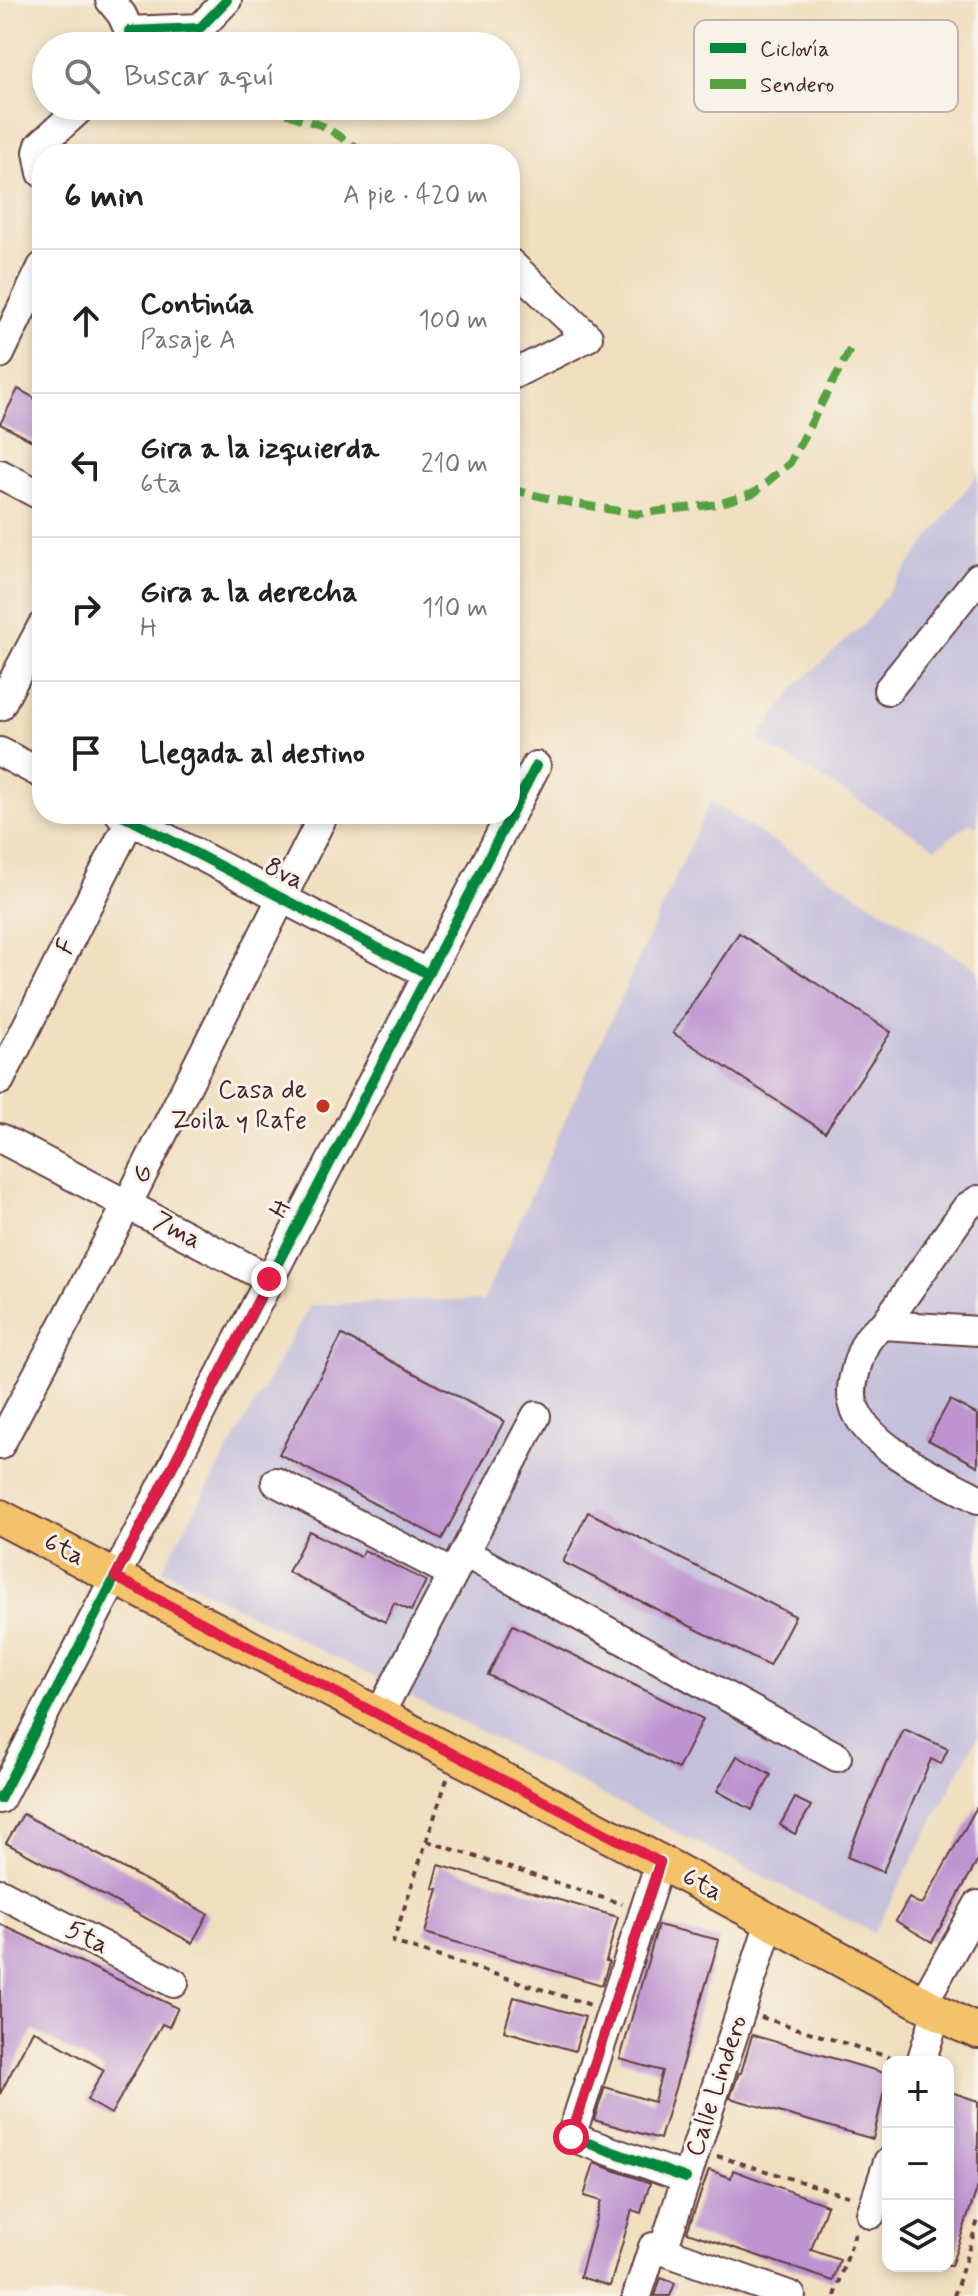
<!DOCTYPE html>
<html lang="es">
<head>
<meta charset="utf-8">
<style>
	body { margin:0; font-family:Mynerve,sans-serif; background:#f2f2f2; color:#202124 }
	.controls { position:absolute; right:24px; bottom:24px; display:grid; overflow:hidden; border-radius:16px; box-shadow:0 4px 12px #0003 }
	.controls button { width:72px; height:72px; display:grid; place-items:center; padding:0; border:0; border-bottom:2px solid #e0e0e0; background:#fff; color:#202124; font:40px sans-serif }
	.stop { position:absolute; width:24px; height:24px; margin:-18px; border:6px solid #e11d48; border-radius:50%; background:#fff }
	.stop.end { background:#e11d48; border-color:#fff; box-shadow:0 2px 8px #0008 }
	.list { margin:0; padding:0; list-style:none }
	h2 { display:flex; justify-content:space-between; align-items:center; height:104px; margin:0; padding:0 32px; font-size:34px }
	h2 small { font-size:26px; font-weight:400; color:#757577 }
	.list li { display:grid; grid-template-columns:52px 1fr auto; gap:24px; align-items:center; box-sizing:border-box; height:144px; padding:0 32px; border-top:2px solid #e0e0e0 }
	.list b { display:block; font-size:30px; white-space:nowrap }
	.list p { margin:0; font-size:26px; white-space:nowrap; color:#757577 }
	.list em { font-size:26px; font-style:normal; color:#757577 }
	.icon { flex:none; width:44px; height:44px; fill:none; stroke:currentColor; stroke-width:2; stroke-linecap:round; stroke-linejoin:round }
	.map { position:relative; flex:none; width:978px; height:2296px; overflow:hidden }
	.search { position:absolute; background:#fff; box-shadow:0 4px 12px #0003; left:32px; top:32px; width:488px; height:88px; display:flex; align-items:center; gap:20px; box-sizing:border-box; padding:0 28px; border-radius:44px; color:#757577; font-size:30px }
	.panel { position:absolute; background:#fff; box-shadow:0 4px 12px #0003; left:32px; top:144px; width:488px; height:680px; border-radius:32px }
	.map>svg:first-child { display:block }
</style>
</head>
<body>
<div class="map">
<svg width="978" height="2296" viewBox="0 0 978 2296">
	<rect width="100%" height="100%" fill="#f7f3e8"/>
	<filter id="ink" filterUnits="userSpaceOnUse"><feTurbulence type="fractalNoise" baseFrequency=".0125" numOctaves="2"/><feDisplacementMap in="SourceGraphic" scale="16" xChannelSelector="R" yChannelSelector="G"/><feConvolveMatrix kernelMatrix="1 2 1 2 8 2 1 2 1" color-interpolation-filters="sRGB"/></filter>
	<filter id="wash" filterUnits="userSpaceOnUse"><feTurbulence type="fractalNoise" baseFrequency=".006" numOctaves="4" result="noise"/><feDisplacementMap in="SourceGraphic" scale="32" xChannelSelector="R" yChannelSelector="G"/><feGaussianBlur stdDeviation="1.8" result="paint"/><feColorMatrix in="noise" values="0 0 0 0 0 0 0 0 0 0 0 0 0 0 0 0 0 1.4 0 .05"/><feComposite in="paint" operator="in"/></filter>
	<g filter="url(#wash)">
		<rect width="100%" height="100%" fill="#f0debe"/>
		<!-- industrial -->
		<path fill="#c5c0db" d="M978,470V827L970,823L936,848L757,739L800,682L864,624L977,475Z
			M710,802L978,970V1736L874,1933L162,1569L310,1305L425,1300L483,1301Z"/>
		<g id="blocks">
			<!-- building -->
			<path fill="#be94d0" d="M18,389L42,402V446L0,424Z
				M739,933L891,1032L825,1132L673,1033Z
				M342,1335L504,1421L442,1539L279,1454Z
				M950,1400L978,1415V1466L928,1440Z
				M588,1512L795,1616L769,1666L563,1562Z
				M309,1531L360,1557L364,1550L426,1581L411,1611L394,1603L385,1622L288,1572Z
				M513,1625L703,1719L678,1769L488,1675Z
				M904,1729L948,1749L941,1764L931,1759L883,1872L847,1857L887,1760L889,1761Z
				M737,1756L771,1775L752,1810L717,1791Z
				M795,1798L811,1806L795,1834L780,1825Z
				M978,1805V1860L932,1942L896,1921L909,1898L922,1905Z
				M23,1814L208,1914L192,1943L6,1843Z
				M439,1865L618,1917L606,1961L609,1962L602,1985L425,1933L438,1889L433,1888Z
				M0,1924L178,2008L169,2027L162,2024L111,2114L87,2100L104,2070L33,2030L0,2094Z
				M658,1925L719,1940L660,2139L594,2120L605,2087L654,2102L662,2071L620,2059Z
				M514,1997L585,2017L575,2051L504,2031Z
				M752,2035L888,2074L873,2139L730,2098L739,2073H741Z
				M948,2091L978,2101V2186L951,2266H948Z
				M594,2163L650,2183L641,2213L632,2210L610,2286L580,2277L601,2201L584,2196Z
				M709,2170L731,2178L733,2170L827,2205L811,2250L840,2260L833,2281L687,2232Z
				M661,2278L675,2283L670,2296H655Z"/>
		</g>
	</g>
	<g filter="url(#ink)">
		<use href="#blocks" fill-opacity="0" stroke="#633c41" stroke-width="2"/>
		<g fill="none" stroke-linecap="round" stroke-linejoin="round">
			<defs>
				<path id="minor" d="M110,0L122,15L129,31
					M129,31L200,28L227,0
					M42,173L38,152L40,145L83,106
					M510,263L588,337L510,376
					M0,354L42,267
					M0,474L42,496
					M888,690L978,578
					M0,706L42,626
					M0,752L42,774
					M120,814L428,974
					M0,1080L133,814
					M0,1138L269,1279
					M884,1325L967,1207L978,1200
					M978,1331L884,1325C868,1333 862,1348 857,1365C854,1377 850,1389 853,1402C863,1447 941,1479 978,1499
					M0,1445L127,1205L324,814
					M276,1482L453,1574
					M465,1553L837,1757
					M379,1715L536,1416
					M0,1799L536,766
					M660,1862L571,2137L686,2178
					M0,1893L174,1983
					M923,2003L978,1905
					M921,2062L937,2011
					M871,2214L888,2162
					M663,2250L770,1922
					M637,2296L653,2247L791,2296"/>
				<path id="major" d="M0,1517L660,1862L963,2025L978,2031"/>
			</defs>
			<!-- minor casing -->
			<use href="#minor" stroke="#633c41" stroke-width="32"/>
			<!-- major casing -->
			<use href="#major" stroke="#633c41" stroke-width="38"/>
			<!-- path -->
			<path stroke="#633c41" stroke-width="4" stroke-dasharray="6 6" stroke-linecap="butt" d="M447,1779L393,1942L591,2005
				M427,1841L622,1904
				M761,2017L898,2060
				M717,2156L854,2198
				M835,2296L856,2230
				M954,2296L978,2220"/>
			<!-- minor -->
			<use href="#minor" stroke="#fff" stroke-width="28"/>
			<!-- major -->
			<use href="#major" stroke="#f3c26a" stroke-width="34"/>
			<!-- quiet -->
			<path stroke="#56a243" stroke-width="8" stroke-dasharray="16 8" stroke-linecap="butt" d="M264,106L323,126L368,154
				M510,489L555,500L636,514L718,504L754,493L790,463L853,344"/>
			<defs>
				<path id="cycleway" d="M129,31L200,28L227,0
					M120,814L428,974
					M0,1799L536,766
					M660,1862L571,2137L686,2178"/>
			</defs>
			<!-- cycleway casing -->
			<use href="#cycleway" stroke="#f7f3e8" stroke-width="15"/>
			<!-- cycleway -->
			<use href="#cycleway" stroke="#00873e" stroke-width="10"/>
		</g>
	</g>
	<g fill="none" stroke-linecap="round" stroke-linejoin="round" filter="url(#ink)">
		<!-- route -->
		<path stroke="#e11d48" stroke-width="10" d="M269,1279L115,1577L660,1862L571,2137"/>
	</g>
	<!-- markers -->
	<circle fill="#c8321e" stroke="#f7f3e8" stroke-width="3" cx="323" cy="1106" r="8"/>
	<g text-anchor="middle" dominant-baseline="central" stroke-width="6" stroke-linejoin="round" paint-order="stroke">
		<!-- street labels -->
		<g font-size="26" fill="#4a1f2b" stroke="#f7f3e8">
			<text transform="translate(284 874) rotate(27)">8va</text>
			<text transform="translate(67 947) rotate(-63)">F</text>
			<text transform="translate(143 1174) rotate(-64)">G</text>
			<text transform="translate(281 1209) rotate(-63)">H</text>
			<text transform="translate(177 1231) rotate(28)">7ma</text>
			<text transform="translate(64 1550) rotate(27)">6ta</text>
			<text transform="translate(702 1885) rotate(28)">6ta</text>
			<text transform="translate(87 1938) rotate(27)">5ta</text>
			<text transform="translate(717 2086) rotate(-72)">Calle Lindero</text>
		</g>
		<!-- poi labels -->
		<g font-size="26" fill="#4a1f2b" stroke="#f7f3e8" text-anchor="end">
			<text x="307" y="1091">Casa de<tspan x="307" dy="30">Zoila y Rafe</tspan></text>
		</g>
	</g>
	<!-- legend -->
	<rect x="694" y="20" width="264" height="92" rx="12" fill="#f7f3e8" stroke="#c3b3af" stroke-width="2"/>
	<rect x="710" y="43" width="36" height="10" fill="#00873e"/>
	<rect x="710" y="79" width="36" height="10" fill="#56a243"/>
	<g font-size="22" fill="#4a1f2b">
		<text x="760" y="56">Ciclovía</text>
		<text x="760" y="92">Sendero</text>
	</g>
</svg>
<div class="controls">
<button>+</button>
<button>−</button>
<button><svg class="icon" aria-label="layers" viewBox="0 0 24 24"><path d="M12 4l9 5-9 5-9-5zM3 14l9 5 9-5"/></svg></button>
</div>
<div class="stop" style="left:571px;top:2137px"></div>
<div class="stop end" style="left:269px;top:1279px"></div>
<div class="search"><svg class="icon" aria-label="search" viewBox="0 0 24 24"><circle cx="10" cy="10" r="6"/><path d="M15 15l6 6"/></svg>Buscar aquí</div>
<section class="panel">
<h2>6 min<small>A pie · 420 m</small></h2>
<ul class="list">
<li><svg class="icon" aria-label="ahead" viewBox="0 0 24 24"><path d="M12 20V5M6 11l6-6 6 6"/></svg><div><b>Continúa</b><p>Pasaje A</p></div><em>100 m</em></li>
<li><svg class="icon" aria-label="left" viewBox="0 0 24 24"><path d="M17 20v-9H6M10 6l-5 5 5 5"/></svg><div><b>Gira a la izquierda</b><p>6ta</p></div><em>210 m</em></li>
<li><svg class="icon" aria-label="right" viewBox="0 0 24 24"><path d="M7 20v-9h11M14 6l5 5-5 5"/></svg><div><b>Gira a la derecha</b><p>H</p></div><em>110 m</em></li>
<li><svg class="icon" aria-label="arrive" viewBox="0 0 24 24"><path d="M6 21V4h12l-3 4 3 4H6"/></svg><div><b>Llegada al destino</b></div></li>
</ul>
</section>
</div>
</body>
</html>
